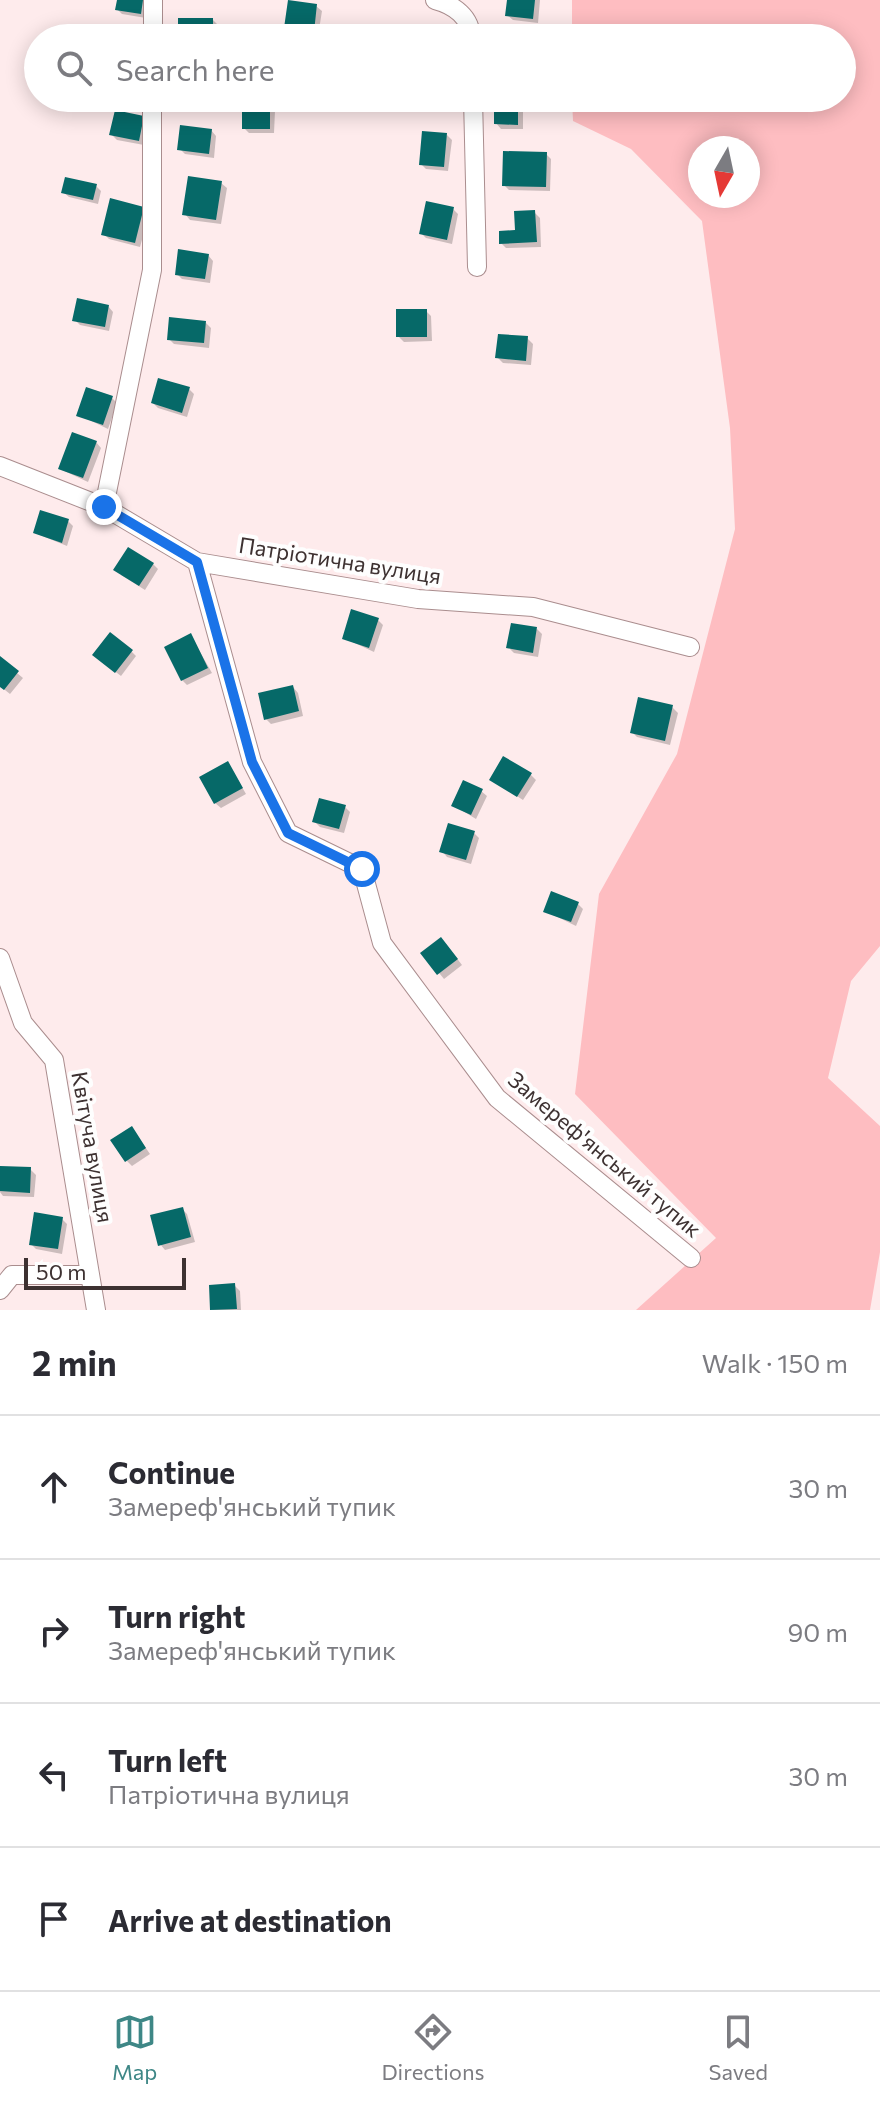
<!DOCTYPE html>
<html lang="en">
<head>
<meta charset="utf-8">
<style>
	body { margin:0; font-family:Commissioner,sans-serif; background:#f2f2f3; color:#2b2b33 }
	.compass { position:absolute; left:688px; top:136px; width:72px; height:72px; border-radius:50%; background:#fff; box-shadow:0 4px 20px #0003; rotate:189deg }
	.scale { position:absolute; left:24px; bottom:20px; width:162px; box-sizing:border-box; padding-left:8px; border:4px solid #3d3131; border-top:0; font-size:22px; line-height:28px; white-space:nowrap; color:#3d3131; -webkit-text-stroke:6px #fefefe; paint-order:stroke }
	.stop { position:absolute; width:24px; height:24px; margin:-18px; border:6px solid #1a73e8; border-radius:50%; background:#fff }
	.stop.end { background:#1a73e8; border-color:#fff; box-shadow:0 2px 8px #0008 }
	.list { margin:0; padding:0; list-style:none }
	h2 { display:flex; justify-content:space-between; align-items:center; height:104px; margin:0; padding:0 32px; font-size:34px }
	h2 small { font-size:26px; font-weight:400; color:#7c7c81 }
	.list li { display:grid; grid-template-columns:52px 1fr auto; gap:24px; align-items:center; box-sizing:border-box; height:144px; padding:0 32px; border-top:2px solid #e1e1e2 }
	.list b { display:block; font-size:30px; white-space:nowrap }
	.list p { margin:0; font-size:26px; white-space:nowrap; color:#7c7c81 }
	.list em { font-size:26px; font-style:normal; color:#7c7c81 }
	.icon { flex:none; width:44px; height:44px; fill:none; stroke:currentColor; stroke-width:2; stroke-linecap:round; stroke-linejoin:round }
	.map { position:relative; flex:none; width:880px; height:1310px; overflow:hidden }
	.search { position:absolute; background:#fff; box-shadow:0 4px 20px #0003; left:24px; right:24px; top:24px; height:88px; display:flex; align-items:center; gap:20px; box-sizing:border-box; padding:0 28px; border-radius:44px; color:#7c7c81; font-size:30px }
	.sheet { height:680px; background:#fff }
	nav { display:flex; justify-content:space-around; align-items:center; box-sizing:border-box; height:112px; border-top:2px solid #e1e1e2; background:#fff; font-size:22px; color:#7c7c81 }
	nav a { display:grid; justify-items:center; gap:4px }
	nav .on { color:#3e8786 }
	.map>svg:first-child { display:block }
</style>
</head>
<body>
<div class="map">
<svg width="880" height="1310" viewBox="0 0 880 1310">
	<rect width="100%" height="100%" fill="#feebec"/>
	<!-- green -->
	<path fill="#febdc1" fill-rule="evenodd" d="M572,0H880V946L851,981L828,1078L880,1126V1252L870,1310H636L716,1238L575,1094L599,894L677,754L735,529L730,428L702,221L631,149L573,121L572,98H842V38H572ZM700,148H748V196H700Z"/>
	<!-- shadow -->
	<path fill="#0003" d="M119,0H149L146,18L122,14L117,9Z
		M509,0H540L538,23L513,20L507,15Z
		M316,6L322,11L318,36L292,32L286,27Z
		M213,20L218,25V38H180Z
		M496,98L523,100V129H501L496,123Z
		M270,106L275,111L274,133H249L244,128Z
		M143,118L144,145L117,140L112,135Z
		M211,130L216,136L214,158L185,154L180,149Z
		M447,135L452,140L448,171L426,169L421,164Z
		M546,154L551,159L550,191L509,190L504,185Z
		M221,183L227,188L221,224L190,220L185,214Z
		M96,186L101,191L98,204L69,197L63,192Z
		M143,209L149,214L140,247L109,239L104,234Z
		M453,209L458,214L452,244L426,238L421,233Z
		M534,212L540,218L541,247L506,248L501,243Z
		M208,255L213,261L210,283L182,279L177,274Z
		M108,306L113,312L109,331L80,325L75,320Z
		M426,311L431,316L432,341L404,342L398,336Z
		M206,323L211,328L209,348L174,344L169,339Z
		M527,338L533,344L531,365L503,363L497,357Z
		M189,389L194,394L187,417L158,408L153,403Z
		M112,398L117,403L108,429L79,415Z
		M96,442L101,448L88,482L60,469Z
		M68,521L73,526L67,546L35,533Z
		M153,564L158,569L145,590L121,575Z
		M378,620L383,625L374,652L344,638Z
		M537,629L542,634L538,657L514,653L508,647Z
		M191,636L212,673L187,685L182,680Z
		M131,651L136,656L121,676L100,660Z
		M0,659L23,678L10,694L0,686Z
		M293,687L298,693L303,716L271,724L266,719Z
		M672,707L678,713L670,745L637,737L632,732Z
		M228,763L246,794L221,808L215,803Z
		M530,774L536,780L523,800L492,780Z
		M481,791L487,796L476,819L453,805Z
		M345,807L350,812L344,833L320,827L315,822Z
		M474,833L479,838L471,864L447,857L442,851Z
		M578,904L583,909L576,926L545,911Z
		M446,944L462,965L444,979L423,953Z
		M132,1128L150,1154L132,1166L127,1161Z
		M0,1168L30,1169L36,1175L34,1197L3,1196L0,1192Z
		M182,1209L187,1214L195,1242L165,1250L160,1244Z
		M62,1219L67,1224L62,1254L36,1249L31,1244Z
		M234,1285L240,1291L241,1310H212Z"/>
	<!-- building -->
	<path fill="#066968" d="M117,0H143L141,14L115,10Z
		M288,0L317,4L314,32L284,28Z
		M507,0H535L533,19L505,16Z
		M178,18H213V38H178Z
		M494,98H518V125L494,124Z
		M242,104H270V129H242Z
		M115,110L144,116L139,141L109,135Z
		M180,125L212,129L209,154L177,150Z
		M422,131L447,133L444,167L419,165Z
		M503,151L547,152L546,187L502,186Z
		M188,176L222,181L216,220L182,215Z
		M65,177L97,184L93,200L61,193Z
		M110,198L144,207L135,243L101,235Z
		M426,201L454,207L447,240L419,234Z
		M535,210L537,242L499,244V231L515,230L514,211Z
		M178,249L209,254L205,279L175,275Z
		M77,298L109,305L105,327L72,321Z
		M396,309H427V337H396Z
		M169,317L206,321L204,343L167,340Z
		M498,334L528,336L526,361L495,358Z
		M158,378L190,387L182,413L151,403Z
		M86,387L113,396L103,425L76,416Z
		M72,432L97,441L83,478L58,469Z
		M40,510L69,519L62,543L33,533Z
		M128,547L154,563L139,586L113,570Z
		M351,609L379,618L369,648L342,639Z
		M511,623L537,627L533,653L506,648Z
		M110,632L133,650L115,673L92,655Z
		M191,633L208,668L181,681L164,647Z
		M0,656L19,671L4,690L0,687Z
		M293,685L299,711L264,720L258,693Z
		M638,697L673,705L665,741L630,733Z
		M503,756L532,773L517,797L489,780Z
		M228,761L243,788L214,804L199,777Z
		M463,780L483,789L471,815L451,806Z
		M319,798L346,805L339,829L312,822Z
		M448,823L475,831L466,860L439,852Z
		M551,891L579,902L571,922L543,912Z
		M441,937L458,959L437,975L420,953Z
		M132,1126L146,1148L125,1162L110,1140Z
		M0,1166L31,1167L30,1193L0,1191Z
		M183,1207L191,1237L158,1246L150,1215Z
		M34,1212L63,1217L58,1249L29,1245Z
		M235,1283L237,1309L210,1310L209,1285Z"/>
	<g fill="none" stroke-linecap="round" stroke-linejoin="round">
		<defs>
			<path id="minor" d="M435,0C454,5 471,17 471,38
				M153,38V0
				M473,98L477,267
				M0,466L104,507L197,562L418,599L533,607L690,647
				M104,507L152,270V98
				M197,562L252,762L288,833L362,869L382,943L497,1098L691,1258
				M0,958L23,1023L54,1060L96,1310
				M0,1290L12,1275H90"/>
		</defs>
		<!-- minor casing -->
		<use href="#minor" stroke="#aa8d8e" stroke-width="20"/>
		<!-- minor -->
		<use href="#minor" stroke="#fff" stroke-width="18"/>
	</g>
	<g fill="none" stroke-linecap="round" stroke-linejoin="round">
		<!-- route -->
		<path stroke="#1a73e8" stroke-width="10" d="M104,507L197,562L252,762L288,833L362,869"/>
	</g>
	<g text-anchor="middle" dominant-baseline="central" stroke-width="8" stroke-linejoin="round" paint-order="stroke">
		<!-- street labels -->
		<g font-size="22" fill="#3d3131" stroke="#fefefe">
			<text transform="translate(340 560) rotate(9)">Патріотична вулиця</text>
			<text transform="translate(93 1147) rotate(80)">Квітуча вулиця</text>
			<text transform="translate(605 1154) rotate(40)">Замереф'янський тупик</text>
		</g>
	</g>
</svg>
<svg class="compass" viewBox="-18 -18 36 36"><path d="M0-13l5 13h-10z" fill="#e53935"/><path d="M0 13l5-13h-10z" fill="#7c7c81"/></svg>
<div class="scale">50 m</div>
<div class="stop" style="left:362px;top:869px"></div>
<div class="stop end" style="left:104px;top:507px"></div>
<div class="search"><svg class="icon" aria-label="search" viewBox="0 0 24 24"><circle cx="10" cy="10" r="6"/><path d="M15 15l6 6"/></svg>Search here</div>
</div>
<section class="sheet">
<h2>2 min<small>Walk · 150 m</small></h2>
<ul class="list">
<li><svg class="icon" aria-label="ahead" viewBox="0 0 24 24"><path d="M12 20V5M6 11l6-6 6 6"/></svg><div><b>Continue</b><p>Замереф'янський тупик</p></div><em>30 m</em></li>
<li><svg class="icon" aria-label="right" viewBox="0 0 24 24"><path d="M7 20v-9h11M14 6l5 5-5 5"/></svg><div><b>Turn right</b><p>Замереф'янський тупик</p></div><em>90 m</em></li>
<li><svg class="icon" aria-label="left" viewBox="0 0 24 24"><path d="M17 20v-9H6M10 6l-5 5 5 5"/></svg><div><b>Turn left</b><p>Патріотична вулиця</p></div><em>30 m</em></li>
<li><svg class="icon" aria-label="arrive" viewBox="0 0 24 24"><path d="M6 21V4h12l-3 4 3 4H6"/></svg><div><b>Arrive at destination</b></div></li>
</ul>
</section>
<nav>
<a class="on"><svg class="icon" aria-label="map" viewBox="0 0 24 24"><path d="M3 6l6-2 6 2 6-2v14l-6 2-6-2-6 2zM9 4v14M15 6v14"/></svg>Map</a>
<a><svg class="icon" aria-label="directions" viewBox="0 0 24 24"><path d="M12 3l9 9-9 9-9-9zM9 14v-3h6M13 9l2 2-2 2"/></svg>Directions</a>
<a><svg class="icon" aria-label="saved" viewBox="0 0 24 24"><path d="M7 4h10v16l-5-4-5 4z"/></svg>Saved</a>
</nav>
</body>
</html>
